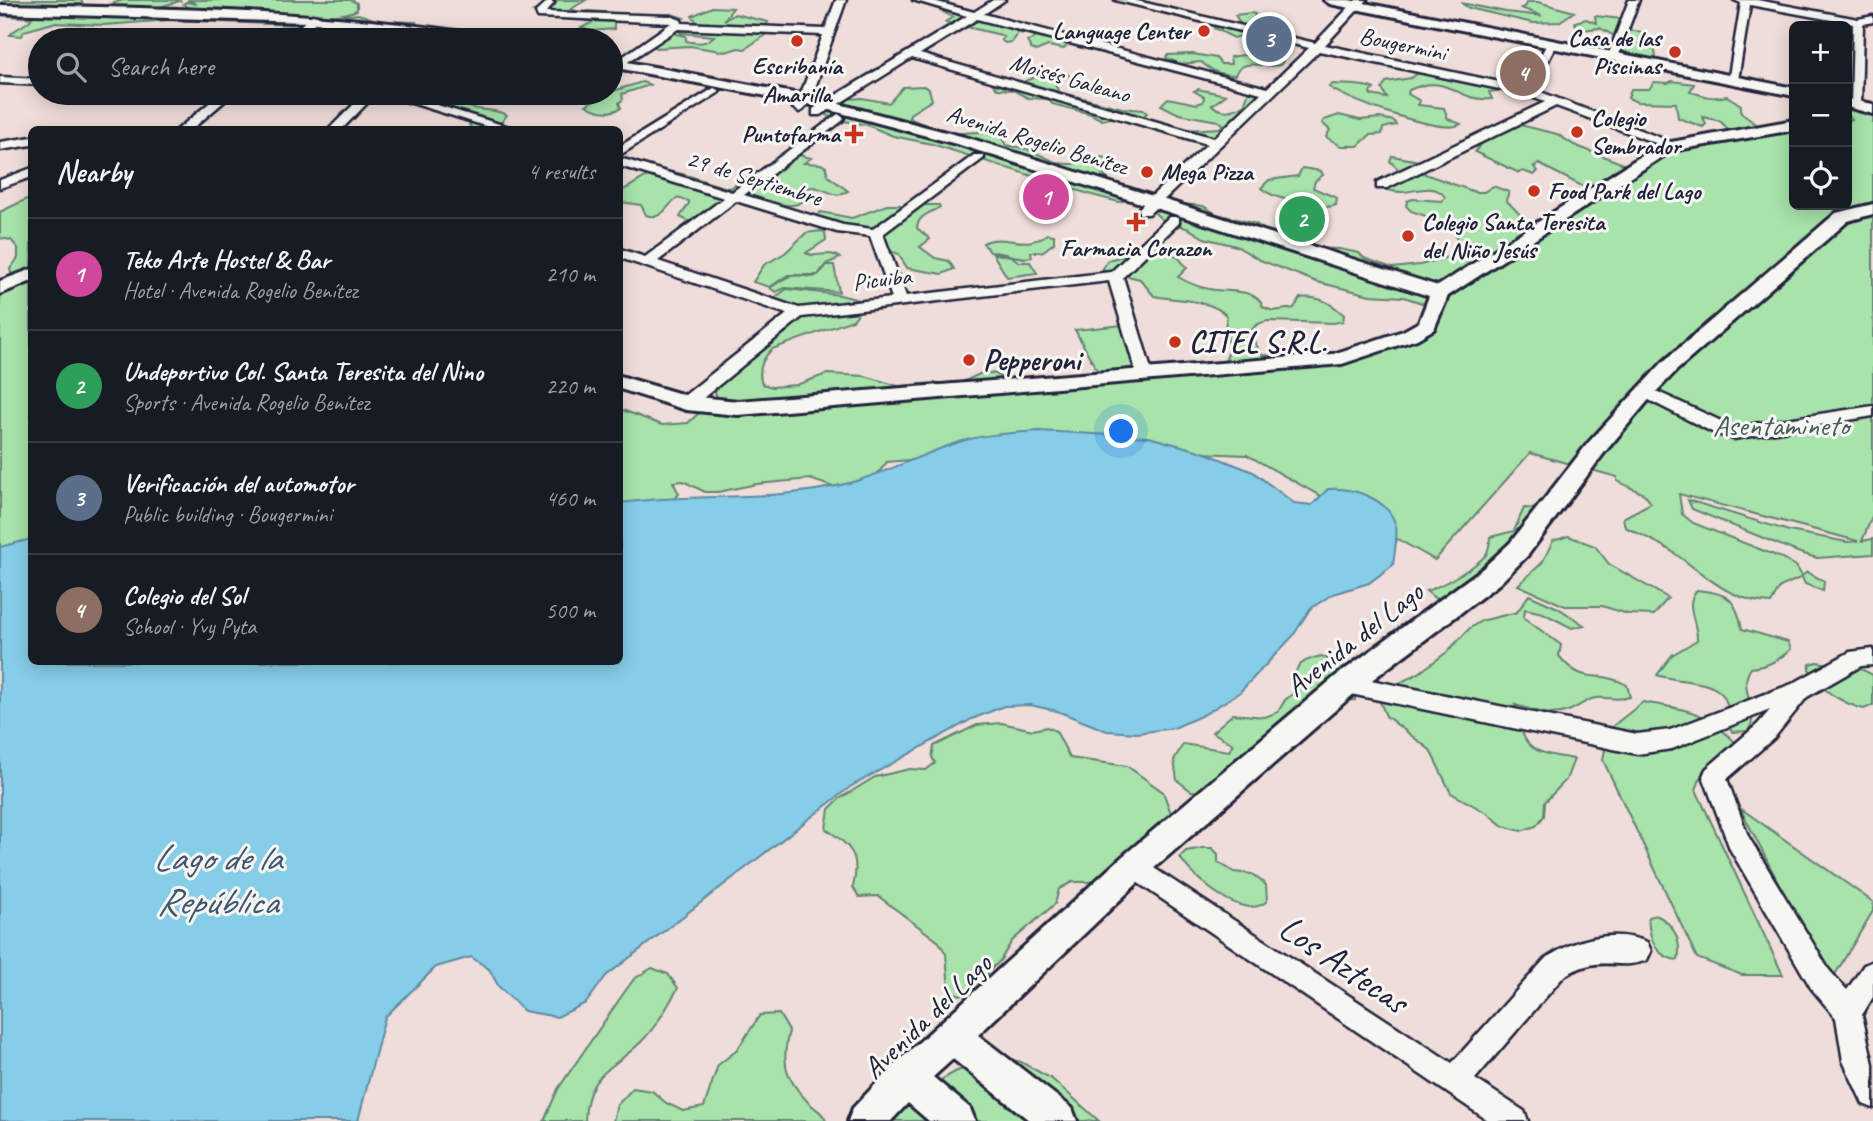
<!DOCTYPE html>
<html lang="en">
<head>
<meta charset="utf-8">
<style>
	body { margin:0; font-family:Caveat,sans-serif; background:#20242c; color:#f1f3f6 }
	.controls { position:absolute; right:21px; top:21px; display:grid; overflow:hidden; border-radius:10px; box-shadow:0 4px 18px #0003 }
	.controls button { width:63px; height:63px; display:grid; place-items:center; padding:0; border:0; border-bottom:2px solid #363941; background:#171b24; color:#f1f3f6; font:35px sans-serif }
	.you { position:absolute; left:1122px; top:432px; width:24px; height:24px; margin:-18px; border:5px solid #fff; border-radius:50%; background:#1a73e8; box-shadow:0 0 0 10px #1a73e833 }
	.badge { display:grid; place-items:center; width:46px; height:46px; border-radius:50%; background:#c8321e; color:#fff; font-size:23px; font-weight:700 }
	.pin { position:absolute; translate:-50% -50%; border:4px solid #fff; box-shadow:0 2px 7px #0006 }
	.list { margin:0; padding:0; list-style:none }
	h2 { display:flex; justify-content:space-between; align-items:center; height:91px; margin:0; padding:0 28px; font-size:30px }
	h2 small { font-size:23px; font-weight:400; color:#9ea1a6 }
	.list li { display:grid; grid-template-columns:46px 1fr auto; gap:21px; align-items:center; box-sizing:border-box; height:112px; padding:0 28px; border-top:2px solid #363941 }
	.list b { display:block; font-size:26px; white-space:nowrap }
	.list p { margin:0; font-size:23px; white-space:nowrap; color:#9ea1a6 }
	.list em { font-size:23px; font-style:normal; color:#9ea1a6 }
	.icon { flex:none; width:38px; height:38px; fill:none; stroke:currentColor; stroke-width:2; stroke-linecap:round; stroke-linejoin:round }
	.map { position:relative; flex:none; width:1873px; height:1121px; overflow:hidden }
	.search { position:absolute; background:#171b24; box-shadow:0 4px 18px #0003; left:28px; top:28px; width:595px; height:77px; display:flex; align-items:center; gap:18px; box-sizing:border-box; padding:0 24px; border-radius:38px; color:#9ea1a6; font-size:26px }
	.panel { position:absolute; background:#171b24; box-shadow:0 4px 18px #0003; left:28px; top:126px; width:595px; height:539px; border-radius:10px }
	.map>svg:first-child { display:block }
</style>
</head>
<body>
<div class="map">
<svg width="1873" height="1121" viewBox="0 0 1873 1121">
	<rect width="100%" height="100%" fill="#efddd9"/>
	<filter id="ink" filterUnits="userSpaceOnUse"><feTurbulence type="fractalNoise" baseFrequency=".0143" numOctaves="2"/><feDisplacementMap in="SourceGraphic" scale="14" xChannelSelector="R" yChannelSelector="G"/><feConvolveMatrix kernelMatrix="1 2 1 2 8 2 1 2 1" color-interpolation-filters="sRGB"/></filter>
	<g filter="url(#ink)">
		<!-- green -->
		<path fill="#a7e3aa" stroke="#648272" stroke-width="2" d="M5,0H81L83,5L75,8L131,10L108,5L123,0H178L180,1L156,8L133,10L301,21V24L293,25L170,20L104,25L53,23L24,31L22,36L10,35C17,27 27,25 32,18L0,15V10L43,7L0,4Z
			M187,0H351L357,3V10C322,25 232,11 192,9L183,4L186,2L197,4Z
			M536,0H586L571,9L581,13L589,11L653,16L672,14L684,18L681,20H614V29L591,31L581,28L593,22L534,11L557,2Z
			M1527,2H1538L1574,12L1559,22L1533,23L1469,8L1461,3L1506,12L1542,16L1521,8L1526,6Z
			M712,7L733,8L724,20L735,14L768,22L766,27L693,24L696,21L692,16Z
			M964,9L1069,42V43L1064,49L1048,46L1036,51L1031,49L1027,41L1035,38L1033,35L1018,33L1011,42L1005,43L1001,40L1004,37L1001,35L945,22L953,17L943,12L945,10Z
			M1251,13L1255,14L1254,18L1267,28L1282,31L1284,34L1249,33L1234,38L1214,28L1216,25L1242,26L1235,15Z
			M358,14L380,21L416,22L419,27L449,28L461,34L507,40H429L319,25L324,18Z
			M1595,16L1622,19L1625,22L1626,30L1643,32L1644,36L1639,44L1655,50L1656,59L1632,55L1614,48L1616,37L1600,28L1582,30L1576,27L1575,22L1586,19L1596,23Z
			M684,28L718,30L721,32L768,33L745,49L738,48L726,52L690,46L657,48L644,43C654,26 669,33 686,36V41C698,43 705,45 714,36L681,33L679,31Z
			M1193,54L1216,58L1221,64H1231L1230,57C1245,55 1269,50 1283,61L1280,65C1263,69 1244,56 1235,75C1216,74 1213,71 1201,62L1180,64L1166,58L1167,55Z
			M1064,72L1069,75L1055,84L1059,92L1122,108L1143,110L1147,113L1142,118L1116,117L1102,120L1091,114L1052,104L1049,99L1028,98L1013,90L997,89L990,81L1023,85L1025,81L1045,73Z
			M1420,72L1504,90L1489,92L1492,99C1456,103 1450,72 1409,90L1408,94L1420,101L1418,105L1444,108L1448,119L1461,124C1445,136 1348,101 1329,87L1333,84C1344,85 1367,84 1374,89L1370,92L1371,95L1387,98L1382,89L1386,82L1411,78Z
			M1672,81L1694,84L1690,91C1704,97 1714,99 1727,96L1741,105V113C1768,132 1760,137 1794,128V205H1847V122L1852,119L1847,114V99L1873,106V514L1862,541L1873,539V554L1817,558L1800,553L1692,509L1688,500L1789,531L1847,542L1858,541L1679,494L1682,514L1693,523L1782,558L1796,566L1802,576L1807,572L1824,581L1823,591L1805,584L1802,577L1780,587L1771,603C1731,602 1705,575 1674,553C1660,543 1641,535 1625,527L1623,518L1651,503L1644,494L1617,481V477L1530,453L1435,560L1247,455L1058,447L887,462L870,483L833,487L810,479L757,484L718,492H705L683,481L673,482L679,494L671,502L620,513V409L662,425L688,423L700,412L712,409L718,402L714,388L771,326L794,311L774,298L787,289L840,295L859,300C860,309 859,314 853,320L772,349C762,359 757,370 762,384L772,387L796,385L827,374L865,376L898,386L933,383L956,385L984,372L996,374L1004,380L1145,383L1222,368L1230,349L1225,328L1227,316C1210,298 1177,301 1154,296L1140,279L1102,270L1108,260L1126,255L1144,243L1155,244L1178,257L1187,268L1178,277C1187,282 1198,287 1209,289C1226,293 1257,287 1263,307L1273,311L1294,308L1300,298C1318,295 1331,303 1344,315L1343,321L1334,323L1268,321C1259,323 1253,325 1250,334L1262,355L1287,357L1319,352L1336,357L1356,354L1429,319L1431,306L1404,297L1370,295L1317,282L1260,260L1236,246L1204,238L1189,229L1161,219L1152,210L1174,203L1203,206L1217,214L1256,224L1274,237L1309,248L1339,249L1359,253L1364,258L1392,268L1420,265L1452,256C1459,246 1457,234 1451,225L1411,211L1406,206L1407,201L1413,199L1442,201L1445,197C1435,182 1416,192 1401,192C1394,192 1386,190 1379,187L1399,170L1390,161L1392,156L1419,161L1425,174L1475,192H1484L1493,186L1509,192L1506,200C1531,225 1529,232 1559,208C1568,201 1578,195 1586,188L1539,164L1534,167L1538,171L1534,175L1523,171L1519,173L1475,152C1484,138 1501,132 1516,124L1557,134L1574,145L1626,165L1732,133L1720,121L1703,117L1706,124L1703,127L1678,118L1676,103L1637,102L1628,98L1631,89H1649L1654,82L1668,83Z
			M642,82L650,85L622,94L623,99L619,103L621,108C608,115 597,112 586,105L607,93Z
			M1257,85H1274L1276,93L1269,94L1222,136L1195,135L1185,130L1220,128L1223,124L1218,121L1179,114L1161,105L1168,98L1197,104L1203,102L1204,97L1194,91L1198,89L1226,95L1212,105C1222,114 1233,111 1244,105L1249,91Z
			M923,86L929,89L932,100L910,114L909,118C919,122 935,130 945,133C963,137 996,122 1006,145C1013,147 1022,147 1029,150C1042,154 1054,165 1070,164C1085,164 1099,150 1113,162L1102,174L1131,199L1119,202L1092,195L932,144L893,136L867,125L832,119L826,114C831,108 841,108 849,99L862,98L889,103L903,87Z
			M424,93L457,97C467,115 493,106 507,115L499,125L524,129H473L469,125L473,122L468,113L424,99L421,96Z
			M1339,115L1360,120L1380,118L1394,121L1396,125L1383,128L1382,134L1370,135L1358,146H1341L1326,137L1330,130L1322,123L1324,120Z
			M799,155L811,158L804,163L821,164L826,167L828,176L848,191L838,195C824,192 813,181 800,192L805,200C787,213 772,198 752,199C729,201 712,219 690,222L680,217L689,203V201L677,198C666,206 663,221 646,215L641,205L620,202V191C633,187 643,176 654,173C678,166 707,185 730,188L741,181L750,180L747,190C775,185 777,162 799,155Z
			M1302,168L1321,171L1323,175L1315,181L1313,188L1337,198L1336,205C1323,211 1271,198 1261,188L1269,180L1298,176Z
			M31,197V271L18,275L11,273L10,269L18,258V248L11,240L0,238V212Z
			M887,205H939L940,207C931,213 918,215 917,228L930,239L920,247L935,258L949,261L954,269L942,274L907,268L899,254L878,247V236L817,219L816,216L821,212L852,218Z
			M821,231L825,232L826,240L806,253C817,259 830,249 840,258L826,264L818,275H788L770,287L753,282L764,265L785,253L806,233Z
			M1047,234L1054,235V243L1042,252H1031L1032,257C1021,261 1006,252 990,252L983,243C1005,232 1024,252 1047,234Z
			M993,254L1011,256L1019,262H1030L1037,273L1007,277Z
			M827,265H834L839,292L785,288L776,292L770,288C777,284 783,278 791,276C811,273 812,285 827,265Z
			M31,281V568L0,572V295Z
			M1123,325L1136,369L1098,372L1075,330Z
			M1524,508L1537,509L1531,534L1448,594L1437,600L1426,591C1440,587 1480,565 1487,553C1489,548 1490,542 1490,537L1514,531Z
			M1568,536L1595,546L1609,564L1668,598L1654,615L1628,614L1602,606H1565L1518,585L1542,563L1553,541Z
			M1697,590C1728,593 1736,598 1742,629L1788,642L1791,649C1778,661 1768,666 1751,668C1736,689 1762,711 1748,731L1733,732L1727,725C1736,674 1688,686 1657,675L1672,655L1697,640C1698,623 1683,604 1697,590Z
			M1529,595L1558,608L1584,625L1572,628L1543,613L1525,609L1524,618L1561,645L1559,656C1585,688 1597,668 1627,685L1630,697C1617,701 1608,697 1596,698C1584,700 1577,709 1565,712C1549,717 1531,709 1515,705C1522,717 1520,719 1522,731C1527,755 1555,755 1574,759L1566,780L1545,802L1544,816L1536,826L1521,831L1503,826L1487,813L1451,793L1430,750L1386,716L1380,702L1384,691L1419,673L1447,652L1470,628L1481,621L1517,612Z
			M1321,656C1348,668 1356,668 1355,700L1343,701L1211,793L1191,791L1177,780L1174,760L1183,744L1229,751L1233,744L1212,732L1233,714L1265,717L1278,712L1285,700L1296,691C1291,668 1299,661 1321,656Z
			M1817,662L1859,668L1873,675V705L1864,709C1844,704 1817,689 1809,669L1810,664Z
			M1643,702C1690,711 1701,708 1736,743L1703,771L1696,790L1783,975H1742L1697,958L1603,760L1609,729Z
			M1002,723L1033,730L1047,727L1056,731L1070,758L1127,766L1163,792L1172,816L1153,835L1139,840L1108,876L1090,882H1072L1059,889L1055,904L1012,941L1000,961L989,971L980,989L960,995L949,990L946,954L939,942L878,896L859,897L853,887C861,855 851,846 826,829L829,809L839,799L875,777L910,769L926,770L935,763L932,757L934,746L977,725Z
			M1740,808L1873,902V911L1830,983Z
			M1203,848H1212L1218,854V862L1234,872L1252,874L1266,885L1267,901C1244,923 1191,877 1180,857L1186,851Z
			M1656,915C1674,924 1682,940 1678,960C1656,958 1649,938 1648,917Z
			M652,968L668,974L678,988C667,1007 657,1026 641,1042C611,1071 586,1073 585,1121H544L558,1089L621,997L634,979Z
			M779,1014L789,1031C781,1063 785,1078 808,1102C814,1109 823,1111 826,1121H613L617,1105L633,1088L652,1091L666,1103L683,1111L704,1107L718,1065L737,1050L760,1015Z
			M999,1057L1021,1062L1052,1079L1099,1121H866L957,1071Z"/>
		<!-- water -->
		<path fill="#86cde7" stroke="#5e89a2" stroke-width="2" d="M1039,431L1149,437L1203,452L1253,472L1294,503L1312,505L1328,489C1352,487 1389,498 1396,526C1398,537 1394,554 1393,565L1369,583L1333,594L1310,609L1293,636L1240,692L1205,714L1174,728L1137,733L1107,731L1057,711L1030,705L1004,706L972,719L850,787L606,976L586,1003L557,1017L524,1011L499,987L489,969L471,957L436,967L385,1017L358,1121H0V547L31,539L32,662H620V503C695,492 773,503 849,483C886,473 922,454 959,442C984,434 1012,433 1039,431Z"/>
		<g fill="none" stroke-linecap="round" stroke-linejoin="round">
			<defs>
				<path id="minor" d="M549,0L554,3L546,12L670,16L681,20L682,23L825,29L836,0H846L811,99L803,110L799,112L793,108L799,99L823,35L678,29L611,73V65L671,23L538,17L536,12Z
					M913,0H930L974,12L993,0H1005L984,14L1267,88L1309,48L1115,0H1133L1315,43L1356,0H1367L1325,45L1523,87L1548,42H1556L1557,44L1533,89L1679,145L1673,149L1669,148L1556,106L1387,188H1377V182L1545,102L1523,94L1319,51L1149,214H1139V208L1207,144L912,58L821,115H813V109L967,16ZM977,19L1261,93L1214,138L920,54Z
					M1629,0H1639L1618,56L1609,58L1608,56Z
					M1734,0H1757L1858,19L1873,16V22L1863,24L1861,107L1851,105L1853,24L1750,5L1738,80L1728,82L1741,3Z
					M312,15L321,17L296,40H285Z
					M0,77L40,79V85L0,83Z
					M714,88L720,91L718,93L620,155V146Z
					M221,93H234L191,130H177Z
					M365,93H377L341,130H328Z
					M380,93H398L519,130H498Z
					M838,114L844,118L842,121L744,195L843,225L873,229L974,155H982L984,158L883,234L906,296L1111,272L1169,217H1179V223L1123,277L1153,376L1151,380H1139L1137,376L1109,281L802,317L692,407H680L678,403L680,399L787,314L620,258V249L645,257L724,198L620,166V158L732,192ZM736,201L837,232L870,236L892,298L799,308L658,261Z
					M32,137V145L0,150V142Z
					M32,168V177L0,188V180Z
					M1645,386L1734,427L1873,406V416L1734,439L1714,433L1639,395L1637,391Z
					M1873,649V665L1861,666L1807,697L1774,738L1727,779L1748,836L1829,970L1847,990L1864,965L1873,961V997L1862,1015L1873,1064V1108L1863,1104L1843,1061L1836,1018L1811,988L1730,849L1703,776L1706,769L1758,724L1770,710L1672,749L1637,754L1346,693L1338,690L1335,684L1338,678L1346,675L1637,734L1670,730L1792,684L1850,652Z
					M1134,855L1452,1063L1545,959C1574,939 1613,928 1647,942L1651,951L1647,960C1617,972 1601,952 1563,977L1475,1079L1524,1111L1528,1121H1489L1125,874L1122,866L1125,858Z"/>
				<path id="tertiary" d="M1324,0H1349L1794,88V96L1330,4Z
					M0,5C164,8 327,10 490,36L497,40H467L307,22L0,13Z
					M611,59L805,95L972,139L1438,286L1660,144L1794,120V130L1671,151L1448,296L1434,329L1417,339L1342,364L738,415L686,410L620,389V376L688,396L738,401L1333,354L1403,331L1419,322L1429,296L960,145L804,103L611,67Z
					M1847,99L1873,104V114L1847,107Z
					M1873,204V214L1848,221L1677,370L1652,396L1604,453L1528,555L1500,583L1356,692L1145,876L978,1035L1072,1108L1077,1121H1030L953,1059L933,1077L970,1108L975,1121H929L908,1103L891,1121H848L853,1108L894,1065L1123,856L1336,676L1482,569L1510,543L1588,443L1663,362L1836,213Z
					M32,269V281L0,294V281Z"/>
			</defs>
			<!-- minor casing -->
			<use href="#minor" stroke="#22223b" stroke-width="5"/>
			<!-- tertiary casing -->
			<use href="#tertiary" stroke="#22223b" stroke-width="6"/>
			<!-- minor -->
			<use href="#minor" fill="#f6f6f2" fill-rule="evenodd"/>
			<!-- tertiary -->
			<use href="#tertiary" fill="#f6f6f2" fill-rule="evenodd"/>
		</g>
	</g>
	<!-- markers -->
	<g fill="#c8321e" stroke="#f6f6f2" stroke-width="2.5">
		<circle cx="1204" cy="31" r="7"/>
		<circle cx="797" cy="41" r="7"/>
		<circle cx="1675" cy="52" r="7"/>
		<circle cx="1577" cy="132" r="7"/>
		<path d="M850.5 123.5h7v7h7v7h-7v7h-7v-7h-7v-7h7z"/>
		<circle cx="1147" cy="172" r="7"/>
		<circle cx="1534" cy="191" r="7"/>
		<path d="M1132.5 211.5h7v7h7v7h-7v7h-7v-7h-7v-7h7z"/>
		<circle cx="1408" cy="236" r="7"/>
		<circle cx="1175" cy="342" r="7"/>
		<circle cx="969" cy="360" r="7"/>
	</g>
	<g text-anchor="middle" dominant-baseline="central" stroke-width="6" stroke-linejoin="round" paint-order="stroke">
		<!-- far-poi labels -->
		<g font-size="24" font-weight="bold" fill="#22223b" stroke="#f6f6f2" text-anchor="start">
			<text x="1190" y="31" text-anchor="end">Language Center</text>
			<text x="1661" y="38" text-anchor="end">Casa de las<tspan x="1661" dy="28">Piscinas</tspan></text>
			<text x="797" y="66" text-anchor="middle">Escribanía<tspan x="797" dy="28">Amarilla</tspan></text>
			<text x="1591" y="118">Colegio<tspan x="1591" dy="28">Sembrador</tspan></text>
			<text x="840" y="134" text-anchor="end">Puntofarma</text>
			<text x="1161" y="172">Mega Pizza</text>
			<text x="1548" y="191">Food Park del Lago</text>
			<text x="1422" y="222">Colegio Santa Teresita<tspan x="1422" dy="28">del Niño Jesús</tspan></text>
			<text x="1136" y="248" text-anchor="middle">Farmacia Corazon</text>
		</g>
		<!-- far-street labels -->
		<g font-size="24" fill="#22223b" stroke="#f6f6f2">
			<text transform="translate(1403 44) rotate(12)">Bougermini</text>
			<text transform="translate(1070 78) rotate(16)">Moisés Galeano</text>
			<text transform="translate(1037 140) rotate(17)">Avenida Rogelio Benítez</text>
			<text transform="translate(754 178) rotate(17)">29 de Septiembre</text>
			<text transform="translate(882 279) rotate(-7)">Picuiba</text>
		</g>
		<!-- poi labels -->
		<g font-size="30" font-weight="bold" fill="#22223b" stroke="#f6f6f2" text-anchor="start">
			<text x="1189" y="342">CITEL S.R.L.</text>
			<text x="983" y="360">Pepperoni</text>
		</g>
		<!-- park labels -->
		<g font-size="30" fill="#4a5c5c" stroke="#f6f6f2">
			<text x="1781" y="425">Asentamineto</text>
		</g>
		<!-- street labels -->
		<g font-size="30" fill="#22223b" stroke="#f6f6f2">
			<text transform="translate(1354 639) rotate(-38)">Avenida del Lago</text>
			<text transform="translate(927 1016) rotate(-44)">Avenida del Lago</text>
		</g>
		<!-- near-street labels -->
		<g font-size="37" fill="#22223b" stroke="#f6f6f2">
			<text transform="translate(1344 964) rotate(34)">Los Aztecas</text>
		</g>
		<!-- near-water labels -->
		<g font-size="38" font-style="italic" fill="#40556f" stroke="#f6f6f2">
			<text x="217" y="857">Lago de la<tspan x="217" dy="44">República</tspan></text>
		</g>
	</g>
</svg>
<div class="controls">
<button>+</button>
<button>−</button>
<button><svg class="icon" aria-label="locate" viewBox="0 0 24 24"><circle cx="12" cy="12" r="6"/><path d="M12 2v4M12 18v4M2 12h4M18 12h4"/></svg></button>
</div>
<div class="you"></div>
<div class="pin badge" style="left:1046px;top:197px;background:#d1479c">1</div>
<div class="pin badge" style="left:1302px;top:219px;background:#2e9e5b">2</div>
<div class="pin badge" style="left:1269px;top:39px;background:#5c6f8a">3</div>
<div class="pin badge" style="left:1523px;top:73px;background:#8d6e63">4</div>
<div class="search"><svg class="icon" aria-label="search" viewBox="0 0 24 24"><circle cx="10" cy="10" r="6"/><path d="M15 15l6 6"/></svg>Search here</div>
<section class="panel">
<h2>Nearby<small>4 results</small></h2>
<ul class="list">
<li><span class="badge" style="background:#d1479c">1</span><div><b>Teko Arte Hostel &amp; Bar</b><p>Hotel · Avenida Rogelio Benítez</p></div><em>210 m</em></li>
<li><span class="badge" style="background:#2e9e5b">2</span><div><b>Undeportivo Col. Santa Teresita del Nino</b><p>Sports · Avenida Rogelio Benítez</p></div><em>220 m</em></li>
<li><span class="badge" style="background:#5c6f8a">3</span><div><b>Verificación del automotor</b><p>Public building · Bougermini</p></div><em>460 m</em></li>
<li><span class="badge" style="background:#8d6e63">4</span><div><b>Colegio del Sol</b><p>School · Yvy Pyta</p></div><em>500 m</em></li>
</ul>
</section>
</div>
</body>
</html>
